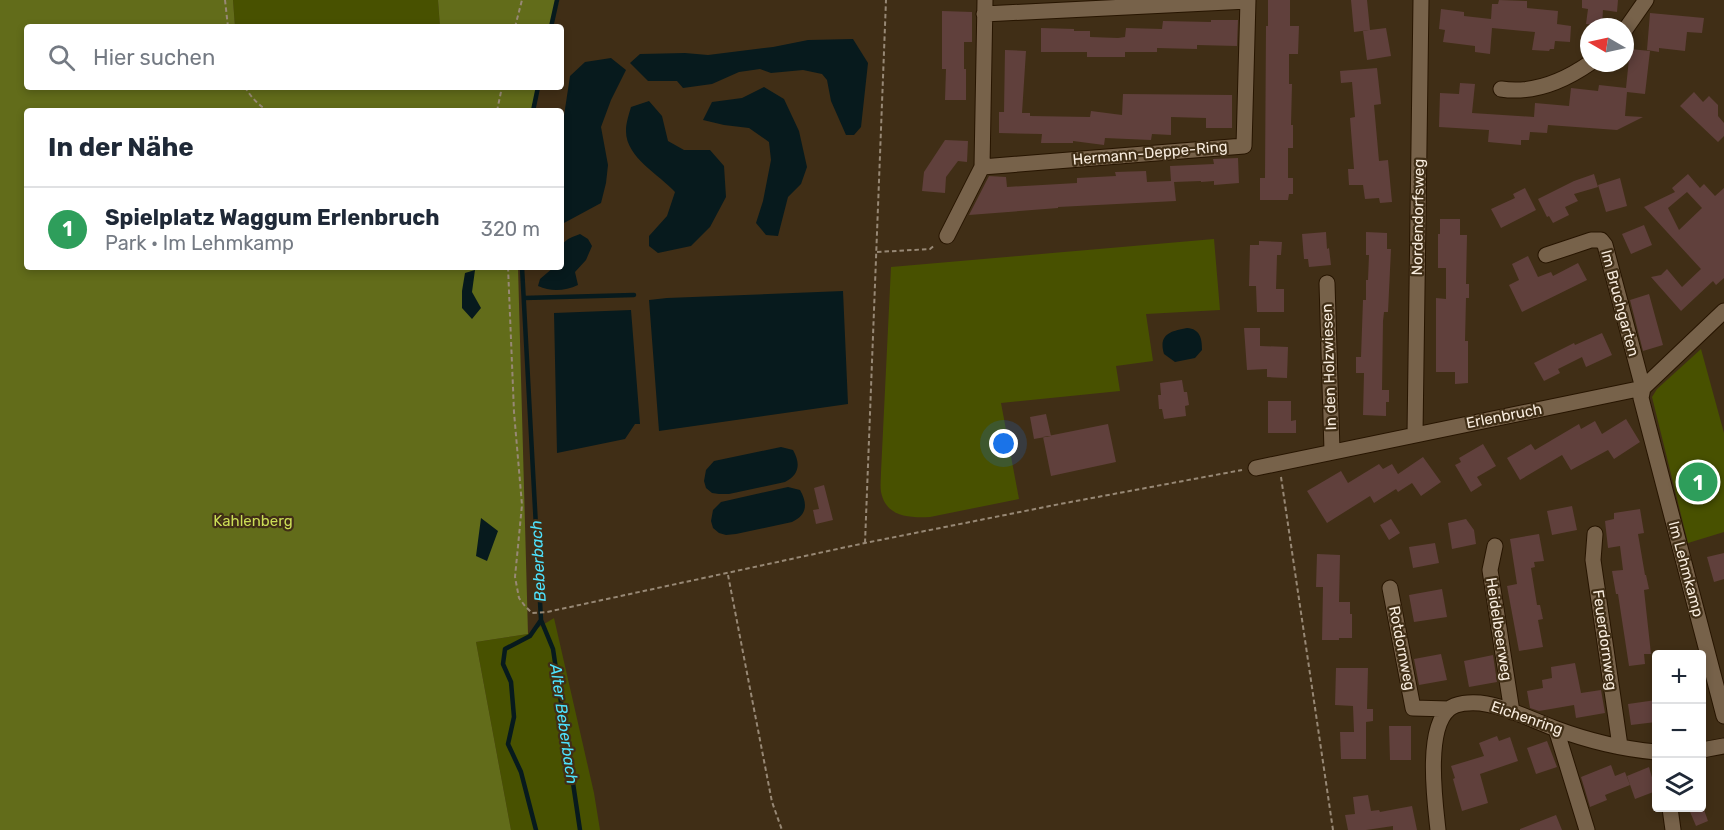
<!DOCTYPE html>
<html lang="de">
<head>
<meta charset="utf-8">
<style>
	body { margin:0; font-family:Rubik,sans-serif; background:#f2f2f3; color:#1f2937 }
	.controls { position:absolute; right:18px; bottom:18px; display:grid; overflow:hidden; border-radius:6px; box-shadow:0 3px 9px #0003 }
	.controls button { width:54px; height:54px; display:grid; place-items:center; padding:0; border:0; border-bottom:2px solid #e0e1e3; background:#fff; color:#1f2937; font:30px sans-serif }
	.compass { position:absolute; left:1580px; top:18px; width:54px; height:54px; border-radius:50%; background:#fff; box-shadow:0 3px 9px #0003; rotate:279deg }
	.you { position:absolute; left:1004px; top:444px; width:21px; height:21px; margin:-15px; border:4px solid #fff; border-radius:50%; background:#1a73e8; box-shadow:0 0 0 9px #1a73e833 }
	.badge { display:grid; place-items:center; width:39px; height:39px; border-radius:50%; background:#7e5c6b; color:#fff; font-size:20px; font-weight:700 }
	.pin { position:absolute; translate:-50% -50%; border:3px solid #fff; box-shadow:0 2px 6px #0006 }
	.list { margin:0; padding:0; list-style:none }
	h2 { display:flex; justify-content:space-between; align-items:center; height:78px; margin:0; padding:0 24px; font-size:26px }
	h2 small { font-size:20px; font-weight:400; color:#747a83 }
	.list li { display:grid; grid-template-columns:39px 1fr auto; gap:18px; align-items:center; box-sizing:border-box; height:84px; padding:0 24px; border-top:2px solid #e0e1e3 }
	.list b { display:block; font-size:22px; white-space:nowrap }
	.list p { margin:0; font-size:20px; white-space:nowrap; color:#747a83 }
	.list em { font-size:20px; font-style:normal; color:#747a83 }
	.icon { flex:none; width:33px; height:33px; fill:none; stroke:currentColor; stroke-width:2; stroke-linecap:round; stroke-linejoin:round }
	.map { position:relative; flex:none; width:1724px; height:830px; overflow:hidden }
	.search { position:absolute; background:#fff; box-shadow:0 3px 9px #0003; left:24px; top:24px; width:540px; height:66px; display:flex; align-items:center; gap:15px; box-sizing:border-box; padding:0 21px; border-radius:6px; color:#747a83; font-size:22px }
	.panel { position:absolute; background:#fff; box-shadow:0 3px 9px #0003; left:24px; top:108px; width:540px; height:162px; border-radius:6px }
	.map>svg:first-child { display:block }
</style>
</head>
<body>
<div class="map">
<svg width="1724" height="830" viewBox="0 0 1724 830">
	<rect width="100%" height="100%" fill="#402e16"/>
	<!-- green -->
	<path fill="#485100" d="M233,0H438L440,27H235Z
		M1214,239L1220,310L1146,314L1153,361L1116,366L1120,391L1001,403L1019,499L930,517C909,518 886,517 881,492C880,486 881,478 881,472L891,267Z
		M1701,349L1724,433V532L1688,543L1652,397L1657,389Z
		M554,618L594,793L600,830H511L476,642L528,634Z"/>
	<!-- forest -->
	<path fill="#626c1a" d="M0,0H233L235,27H27V87H537L531,111H27V267H518L528,634L476,642L511,830H0Z
		M438,0H559L552,27H440Z"/>
	<!-- water -->
	<path fill="#071a1d" d="M853,39L868,63L861,127L854,135H846L831,101L827,80L822,74L803,70L771,73L760,69L739,72L712,84L683,88L677,81H648L630,63L640,54L685,53L708,55L773,47L808,40Z
		M611,58L626,70L611,100L601,127L608,165L606,183L601,203L564,223H561L562,129L570,76L585,62Z
		M764,87L784,99L799,131L807,167L801,184L788,197L778,236L766,235L756,223L763,201L771,160L769,142L749,128L724,125L703,120L712,102L742,98Z
		M649,101L662,116L668,141L684,150H710L724,166L726,197L710,227L691,246L658,253L649,246V236L667,216L675,192C659,174 625,157 626,130C626,123 629,114 631,107Z
		M580,234L588,239L592,246L586,260L575,272L578,285C565,291 551,292 538,286L540,279L554,267H561C561,245 558,242 580,234Z
		M475,270L472,292L481,308L472,319L462,308V291L465,273Z
		M843,291L848,404L659,431L649,300L667,298Z
		M631,310L640,424H635L625,439L557,453L554,313Z
		M1187,328C1200,329 1202,338 1202,350L1195,358L1175,362L1164,354C1158,334 1171,331 1187,328Z
		M781,447L793,450C801,464 799,475 785,482L729,494H719L712,493L706,488L704,481L706,470L714,461Z
		M788,487L800,490C808,504 807,515 792,522L736,534L726,535L719,533L713,528L711,521L713,510L721,502Z
		M481,518L498,531L487,561L476,556Z"/>
	<g fill="none" stroke-linecap="round" stroke-linejoin="round">
		<!-- stream -->
		<path stroke="#071a1d" stroke-width="4.5" d="M551,27L557,0
			M533,111L538,87
			M522,267L541,620L530,636L505,649L503,664L511,682L514,717L508,744L521,772L536,830
			M524,298L634,295
			M541,620L553,649L580,830"/>
	</g>
	<!-- building -->
	<path fill="#60403c" fill-rule="evenodd" d="M1268,0H1290V26H1299L1298,54H1289V84H1292L1291,125H1293V148H1288V178H1293V194H1289L1288,200H1260V178H1265L1266,26H1268Z
		M1351,0H1367L1370,30L1386,28L1391,56L1367,60L1363,31L1369,30L1354,32Z
		M1499,0L1527,1V8L1558,11L1557,24L1571,26L1570,42L1555,41L1554,49H1550L1549,51L1532,50L1535,32L1492,28L1490,54L1475,52V46L1443,42L1445,30L1439,29L1441,9L1464,12V16L1491,19L1492,4H1498Z
		M1582,0H1618L1617,12L1603,10L1602,25L1586,24L1588,9L1582,8Z
		M942,11L972,12V42H964V69H966V100H945L946,69H942Z
		M1650,13L1704,18L1702,33L1687,32L1685,51L1659,48V52L1647,50Z
		M1211,20H1238L1237,46L1197,45V49L1157,48V52H1125V57H1087V52H1041V28L1074,29V31H1090V37L1118,38L1125,37L1126,28L1162,29L1163,21L1211,22Z
		M1630,49L1650,51L1645,94L1627,92L1625,116L1643,117L1617,130L1548,125L1547,133L1530,132L1529,140H1521V145L1488,142L1489,130L1439,127L1440,93L1459,94L1460,83L1475,84L1472,113L1534,117L1535,103L1569,106L1571,88L1598,91L1599,85L1626,88Z
		M1005,50L1026,51L1022,113H1030V116L1090,117L1091,111L1122,115L1123,94L1232,95V128H1206V118L1171,117V135L1152,134L1151,140L1105,138L1104,145L1073,141V143H1041L1042,134L999,133V112H1004Z
		M1377,68L1381,104L1374,105L1379,161L1388,160L1392,202L1380,203L1379,198L1365,199L1363,185H1349L1348,169H1354L1350,118L1355,117L1352,82L1341,83L1340,71Z
		M1694,92L1703,102L1709,96L1718,105V116L1724,123V136L1718,142L1680,106Z
		M945,140L968,141L967,162L958,161L946,177L945,193L922,191L924,172Z
		M1238,158L1239,183L1214,185V181L1201,182V181L1174,182L1176,201L1058,207V208L969,215L989,176L1006,177L1007,187L1077,183V178L1116,176L1115,172L1146,171L1147,182L1171,181L1170,166L1214,164L1213,159Z
		M1594,174L1598,187L1574,194L1578,201L1565,207L1569,215L1553,223L1549,216L1547,217L1538,199L1574,181Z
		M1688,174L1700,188L1704,184L1715,196L1724,188V278L1716,285L1713,281L1681,311L1651,277L1661,275L1667,269L1682,287L1701,269L1644,207L1675,192L1672,188ZM1687,192L1702,208L1679,230L1668,208Z
		M1620,178L1627,206L1606,212L1598,185Z
		M1525,188L1536,210L1501,228L1491,209L1515,198L1513,194Z
		M1440,219H1460V235H1467L1466,284H1469V298H1466L1465,341H1468V383L1455,384V372H1436V298L1446,299V268H1438V234H1440Z
		M1644,225L1652,245L1631,254L1622,234Z
		M1326,232L1327,249L1329,248L1331,265L1309,267L1308,259H1304L1302,234Z
		M1366,232L1387,233V249H1391L1388,312H1384L1383,321L1382,390H1389V402H1386V416L1363,415L1364,373H1356V357H1361L1363,300H1366V280H1368L1369,255H1366Z
		M1259,241L1282,242L1281,255H1277L1276,289H1284V312H1257L1256,286H1249L1250,245H1259Z
		M1528,256L1538,277L1551,272L1553,276L1578,263L1587,280L1522,312L1509,285L1519,280L1512,264Z
		M1649,294L1663,345L1643,351L1630,300Z
		M1244,328H1260V346L1288,347L1287,378L1267,377V369L1247,370Z
		M1602,333L1612,355L1586,367L1582,357L1558,369L1560,373L1544,381L1534,363L1574,343L1575,345Z
		M1182,380L1184,392H1187L1189,405L1185,406L1186,416L1164,419L1162,409H1159L1158,395H1161L1160,383Z
		M1268,401H1291V421L1296,420V433H1268Z
		M1046,414L1051,436L1034,439L1030,417Z
		M1626,419L1640,442L1614,459L1608,450L1571,470L1562,455L1520,480L1507,458L1531,444L1535,450L1579,424L1581,429L1595,421L1602,434Z
		M1108,424L1116,462L1051,476L1043,437Z
		M1483,444L1496,466L1477,477L1482,485L1471,492L1455,465L1461,462L1459,458Z
		M1423,457L1441,482L1421,496L1412,483L1398,492L1396,489L1374,503L1370,496L1327,523L1307,491L1341,471L1348,483L1379,464L1383,469L1392,464L1398,474Z
		M824,485L833,520L816,524L813,510L819,509L814,488Z
		M1572,506L1577,530L1552,535L1547,511Z
		M1640,509L1644,533L1638,534L1645,575H1646L1649,589L1644,590L1651,654H1644L1645,664L1629,666L1618,594H1616L1612,571L1623,570L1620,546L1608,548L1605,521L1614,519V513Z
		M1391,519L1400,533L1389,540L1380,525Z
		M1466,519L1474,530L1476,544L1452,549L1448,523Z
		M1539,534L1544,561L1534,562L1535,567L1531,568L1537,605H1540L1543,619L1538,620L1543,647L1519,651L1507,586L1517,584L1510,539Z
		M1435,543L1439,563L1413,568L1409,547Z
		M1724,553V579L1714,582L1707,557Z
		M1317,554L1340,555L1339,602H1350V614H1352V638H1339V640H1322L1323,587H1316Z
		M1442,589L1447,617L1414,622L1409,595Z
		M1441,654L1447,680L1419,685L1414,659Z
		M1493,655L1497,682L1469,687L1464,661Z
		M1575,663L1581,693L1601,690L1605,713L1576,718L1574,705L1539,711L1530,708L1527,691L1543,688L1542,680L1552,678L1551,667Z
		M1336,668H1368L1367,709H1373V721L1366,722V759H1341L1340,732H1354L1353,706L1335,705Z
		M1656,700V722L1631,725L1628,704Z
		M1389,726H1411V760H1390Z
		M1497,736L1499,741L1510,737L1518,761L1480,774L1488,803L1462,811L1453,779L1455,778L1451,766L1484,756L1479,743Z
		M1547,741L1557,767L1536,774L1527,748Z
		M1611,765L1615,776L1625,772L1630,785L1605,795L1607,800L1590,807L1581,777Z
		M1649,767L1656,791L1635,799L1627,776Z
		M1368,795L1371,811L1379,810L1380,812L1412,806L1417,830H1393V826L1366,830H1348L1345,815L1355,814L1353,797Z
		M1688,807H1703L1708,821L1696,826Z
		M1556,815L1562,830H1520V829Z"/>
	<g fill="none" stroke-linecap="round" stroke-linejoin="round">
		<defs>
			<path id="minor" d="M985,0L982,167L1244,146L1248,0
				M984,14L1248,1
				M1625,30L1646,0
				M1501,89C1533,94 1564,81 1590,63
				M947,236L982,167
				M1546,255L1591,240H1601L1605,245L1643,388L1641,398L1724,716
				M1327,283L1332,451
				M1415,434L1421,0
				M1256,468L1643,388L1724,311
				M1595,534L1593,560L1620,746
				M1495,546L1490,570L1512,712
				M1390,588L1413,708L1449,709
				M1556,729L1587,830
				M1702,750L1724,746
				M1670,808L1673,830
				M1438,830C1435,802 1425,729 1449,709C1456,703 1470,702 1480,703C1505,706 1530,719 1554,728C1586,740 1622,749 1656,752"/>
		</defs>
		<!-- minor casing -->
		<use href="#minor" stroke="#271500" stroke-width="17"/>
		<!-- path -->
		<path stroke="#978875" stroke-width="2" stroke-dasharray="4.5 3" stroke-linecap="butt" d="M225,0L228,27
			M515,27L522,0
			M245,87C250,96 260,107 269,111
			M497,111L502,87
			M877,252L930,249L935,245
			M508,267L514,412L522,505L515,577L519,598L525,606L532,613L547,612L865,543L1060,504L1242,470
			M1281,477L1333,830
			M865,543L886,0
			M728,575L772,802L782,830"/>
		<!-- minor -->
		<use href="#minor" stroke="#77624a" stroke-width="15"/>
	</g>
	<g text-anchor="middle" dominant-baseline="central" stroke-width="4.5" stroke-linejoin="round" paint-order="stroke">
		<!-- street labels -->
		<g font-size="15" fill="#f8ecde" stroke="#402e16">
			<text transform="translate(1150 153) rotate(-5)">Hermann-Deppe-Ring</text>
			<text transform="translate(1418 217) rotate(-89)">Nordendorfsweg</text>
			<text transform="translate(1620 303) rotate(75)">Im Bruchgarten</text>
			<text transform="translate(1329 367) rotate(-92)">In den Holzwiesen</text>
			<text transform="translate(1504 416) rotate(-11)">Erlenbruch</text>
			<text transform="translate(1686 569) rotate(75)">Im Lehmkamp</text>
			<text transform="translate(1499 629) rotate(81)">Heidelbeerweg</text>
			<text transform="translate(1605 640) rotate(82)">Feuerdornweg</text>
			<text transform="translate(1402 648) rotate(79)">Rotdornweg</text>
			<text transform="translate(1527 718) rotate(19)">Eichenring</text>
		</g>
		<!-- park labels -->
		<g font-size="15" fill="#cbdd56" stroke="#402e16">
			<text x="253" y="521">Kahlenberg</text>
		</g>
		<!-- water labels -->
		<g font-size="16" font-style="italic" fill="#4ee2fd" stroke="#402e16">
			<text transform="translate(538 561) rotate(-93)">Beberbach</text>
			<text transform="translate(564 724) rotate(82)">Alter Beberbach</text>
		</g>
	</g>
</svg>
<div class="controls">
<button>+</button>
<button>−</button>
<button><svg class="icon" aria-label="layers" viewBox="0 0 24 24"><path d="M12 4l9 5-9 5-9-5zM3 14l9 5 9-5"/></svg></button>
</div>
<svg class="compass" viewBox="-18 -18 36 36"><path d="M0-13l5 13h-10z" fill="#e53935"/><path d="M0 13l5-13h-10z" fill="#747a83"/></svg>
<div class="you"></div>
<div class="pin badge" style="left:1698px;top:482px;background:#2e9e5b">1</div>
<div class="search"><svg class="icon" aria-label="search" viewBox="0 0 24 24"><circle cx="10" cy="10" r="6"/><path d="M15 15l6 6"/></svg>Hier suchen</div>
<section class="panel">
<h2>In der Nähe<small></small></h2>
<ul class="list">
<li><span class="badge" style="background:#2e9e5b">1</span><div><b>Spielplatz Waggum Erlenbruch</b><p>Park · Im Lehmkamp</p></div><em>320 m</em></li>
</ul>
</section>
</div>
</body>
</html>
